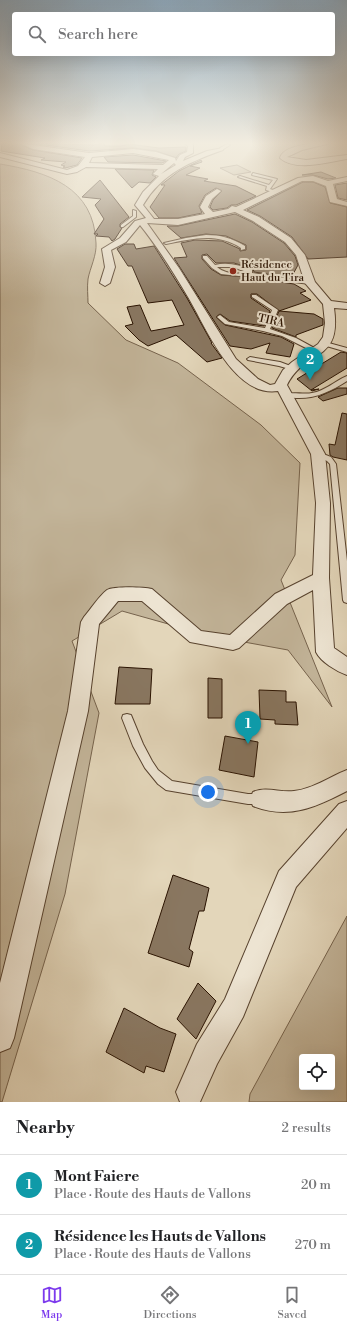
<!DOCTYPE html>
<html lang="en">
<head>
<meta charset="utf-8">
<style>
	body { margin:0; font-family:"Libre Bodoni",serif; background:#f6f6f6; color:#202124 }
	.controls { position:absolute; right:12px; bottom:12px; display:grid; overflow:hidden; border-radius:4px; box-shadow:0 4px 16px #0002 }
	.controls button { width:36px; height:36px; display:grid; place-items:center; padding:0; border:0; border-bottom:1px solid #e0e0e0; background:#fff; color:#202124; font:20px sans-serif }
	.you { position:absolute; left:208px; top:792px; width:14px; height:14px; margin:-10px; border:3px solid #fff; border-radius:50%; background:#1a73e8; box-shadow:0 0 0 6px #1a73e833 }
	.badge { display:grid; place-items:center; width:26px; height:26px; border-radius:50%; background:#7c3aed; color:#fff; font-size:13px; font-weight:700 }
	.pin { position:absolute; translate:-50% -33px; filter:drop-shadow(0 1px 2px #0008) }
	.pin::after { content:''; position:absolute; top:21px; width:14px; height:12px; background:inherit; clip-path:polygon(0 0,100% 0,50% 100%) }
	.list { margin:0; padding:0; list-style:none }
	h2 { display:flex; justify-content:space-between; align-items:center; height:52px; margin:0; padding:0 16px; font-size:17px }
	h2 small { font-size:13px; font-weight:400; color:#757577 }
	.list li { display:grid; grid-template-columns:26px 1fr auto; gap:12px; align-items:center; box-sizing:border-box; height:60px; padding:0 16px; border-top:1px solid #e0e0e0 }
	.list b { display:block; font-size:15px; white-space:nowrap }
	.list p { margin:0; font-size:13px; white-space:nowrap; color:#757577 }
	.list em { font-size:13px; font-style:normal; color:#757577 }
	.icon { flex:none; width:22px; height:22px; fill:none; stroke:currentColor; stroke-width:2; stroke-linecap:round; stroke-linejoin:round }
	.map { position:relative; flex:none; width:347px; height:1102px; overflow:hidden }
	.search { position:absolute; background:#fff; box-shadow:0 4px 16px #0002; left:12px; right:12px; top:12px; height:44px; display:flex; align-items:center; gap:10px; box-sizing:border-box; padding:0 14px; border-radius:4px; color:#757577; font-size:15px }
	.sheet { height:172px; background:#fff }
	nav { display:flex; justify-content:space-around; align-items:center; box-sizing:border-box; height:56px; border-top:1px solid #e0e0e0; background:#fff; font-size:11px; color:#757577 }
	nav a { display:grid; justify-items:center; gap:2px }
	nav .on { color:#7c3aed }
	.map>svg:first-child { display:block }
</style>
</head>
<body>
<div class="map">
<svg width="347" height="1102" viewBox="0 0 347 1102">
	<rect width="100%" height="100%" fill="#e3d6ba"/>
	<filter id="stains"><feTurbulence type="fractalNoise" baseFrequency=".005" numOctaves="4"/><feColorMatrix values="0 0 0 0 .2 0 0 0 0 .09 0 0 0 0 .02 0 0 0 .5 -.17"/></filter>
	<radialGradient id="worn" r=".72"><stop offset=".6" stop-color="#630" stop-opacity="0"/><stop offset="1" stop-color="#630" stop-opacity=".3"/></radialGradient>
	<!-- green -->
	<path fill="#c3b59a" stroke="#76634d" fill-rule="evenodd" d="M0,164C48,172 94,187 96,243C97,255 90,268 88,279C87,287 88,296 88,303L126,340L178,363L261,425L300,463L295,555L281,580L332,707L288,650L211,636L122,611L72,641L99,713L65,894L2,1102H0Z
		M237,165L251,172L234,175L220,168Z
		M347,916V1102H249L250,1094ZM302,1057H332V1087H302Z"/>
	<!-- building -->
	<path fill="#897761" stroke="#281100" d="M2,143H18L33,150L82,158L77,165L65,168L63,167L65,166L61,165L66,162L41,160L45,158L1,151Z
		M31,143L93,145L103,143L105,146H121L129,144L159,148L186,147V151L179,154L176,158L156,151L133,148L89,151Z
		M133,155L166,161L162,163L108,162L104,157Z
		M201,160L202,162L190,166L200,168L186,175L208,179L204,181L236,186L256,196L236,205H231L227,208L213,210L210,207L213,200L222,191L216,188L205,195L199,206L202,213L178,218H159L150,207L165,185H161L179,171Z
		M115,169L154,170L152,175L156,177L150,183L139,182L132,188Z
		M321,172L336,178L328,179L313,175H302Z
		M100,180L129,217L120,224V227L122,228L115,239L112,241L109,237L96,236L98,234H94L104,219L95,205L101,199L82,197Z
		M303,182H313L325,187L330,203L347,207V257L308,259L292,237L260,216L247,210Z
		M347,183V200L338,198L335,185Z
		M235,214L252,222L284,243L295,256L298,265L291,278L254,272L253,269L234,263H216L207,254L202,255V259L211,269L221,275L249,277L294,284L306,291L300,293L311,300L279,311L257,294H251V298L270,311L264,326L230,321L220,314L216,317L225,325L281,337L294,344L290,357L266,353L270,343L251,349L230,346L174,258L187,257L181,243L195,240L222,241L240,249V251L246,250V245L226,236L206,234L181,238L167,226H178Z
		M125,244H134L136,249L154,246L187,298L212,343H211L222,358L207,362L176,335L148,346L139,340L125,326L133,324L127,307L140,305L151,331L184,325L172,300L148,303L132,266H128L117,249Z
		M279,311L314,314L323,319V325L296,335V337L272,328Z
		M341,352L347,353V368L311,390L319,389L312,391L297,379Z
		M338,388H347V394L323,401L318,397Z
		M342,413L347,414V460L333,457L330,455L329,444L335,445Z
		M119,667L152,669L150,704H115Z
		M208,678L222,679V718H208Z
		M259,690L286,691V702H296L298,725L275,724V720L260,719Z
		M225,736L258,742L254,777L219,770Z
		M173,875L209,888L204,911H199L189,949L193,952L189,967L148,953Z
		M198,983L216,1001L196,1039L177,1019Z
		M124,1008L160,1028L176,1034L164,1072L146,1066L144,1073L106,1052Z"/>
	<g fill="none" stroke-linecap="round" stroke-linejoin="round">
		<defs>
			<path id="lane" d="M227,144L230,145L222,150H220V148Z
				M253,173L277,179L270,189L276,191V193L266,190L267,186L238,177L240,176L269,185L273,180L252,175Z
				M133,210L136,211V217L123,227H121V225L133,216Z
				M206,235C220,235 232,238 245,246V249L241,250V248C216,232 193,239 166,244L164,243L186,238Z
				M203,256H207L215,265C227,262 240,265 252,270V273L310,282L312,283L310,284L261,278L249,275L239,276L221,274L212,268L203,258ZM217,267H232L247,272V273C237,274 225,274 217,267Z
				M252,295H256L278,310L270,329L296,338L318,350V352H314L282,336L263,331L225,324L217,317L220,315L229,322L265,328L272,310L252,297Z
				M325,342L347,348V352L323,345L322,344Z
				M250,357L280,362L296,368L293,370L279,366L248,360L247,359Z
				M347,376V381C331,391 316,399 296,398C292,398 287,397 284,395C289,391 304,395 312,393C325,391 335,381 347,376Z
				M318,452L331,457L336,464L347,561V603L344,602L343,600L330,464L327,461L316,455L315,454Z
				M127,714L131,715L143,744L152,761L158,770L172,781L248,794H261L265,795L266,799L265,803L261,804H248L166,790L158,784L145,768L133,746L122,718L123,715Z"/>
			<path id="street" d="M19,143L89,153L133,149L156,152L175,158L176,161L180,155L187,152L188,146L185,143H193V153L185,157L183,161L207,151L223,148V150C191,161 161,174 143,205L154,219H178L205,214L200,207L206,196L217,189L221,191L212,199L208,207L213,212L228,209L232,206L236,207L298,178L313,176L328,181L347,177V181L333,184L337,199L347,202V206L330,202L326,186L313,181H302L243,210L259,217L291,238L305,255L315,282L331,301L347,303V309L334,308C342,364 306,347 287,385L325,454L330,503L329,578L334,648L347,657V675C336,671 321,662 316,652L313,590L287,604L239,648L233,650L190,642L142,601H118L99,624L88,711L14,1038L10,1048L0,1052V983L68,711L81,622L84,617C91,609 99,596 107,590C114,586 144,587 152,589L201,631L230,635L275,594L313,575L316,503L311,454L278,391C234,398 206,327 188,297C173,272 158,247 140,225L126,242L111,250L115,267L110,283L105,286L100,283L105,267L102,249L120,238L135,221L146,218L135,205L143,192L159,176L153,174L158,169L86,167L77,172L67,174L0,157V153L67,170L78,166L85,157L33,149ZM133,153L169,160L163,165L89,163L92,157ZM174,163L176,165L161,174ZM235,212L253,221L285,242L296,255L305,283L323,304L325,323L323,337L318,344L292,362L283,370L275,384L270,385L258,379L236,359L179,268L147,223L178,225Z
				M312,143H331L302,150L287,157L306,160L347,155V159C328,162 296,172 280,158C283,147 303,145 312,143Z
				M347,770V791C316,807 289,820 253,806L250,799L253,792C267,786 280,793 294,791C313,789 329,777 347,770Z
				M347,801V828L296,887L243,1017L217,1064L200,1102H180L176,1092L197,1044L225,999L279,871L339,804Z"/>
		</defs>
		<!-- lane casing -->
		<use href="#lane" stroke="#57422e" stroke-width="2"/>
		<!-- street casing -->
		<use href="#street" stroke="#57422e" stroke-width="2"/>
		<!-- lane -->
		<use href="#lane" fill="#ede4d2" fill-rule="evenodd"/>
		<!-- street -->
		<use href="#street" fill="#ede4d2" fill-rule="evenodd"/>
	</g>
	<!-- sky -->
	<linearGradient id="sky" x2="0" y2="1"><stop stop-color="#8ca7bc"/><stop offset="0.48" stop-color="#f2ede0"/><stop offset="1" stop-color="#f2ede0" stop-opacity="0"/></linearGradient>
	<rect width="347" height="298" fill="url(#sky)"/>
	<!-- markers -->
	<circle fill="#8f2418" stroke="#ede4d2" stroke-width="1.5" cx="233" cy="271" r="4"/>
	<g text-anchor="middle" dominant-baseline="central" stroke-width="4" stroke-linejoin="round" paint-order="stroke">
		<!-- far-poi labels -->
		<g font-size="11" fill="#281100" stroke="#ede4d2" text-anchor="start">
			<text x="241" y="265">Résidence<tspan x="241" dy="13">Haut du Tira</tspan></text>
		</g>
		<!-- far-street labels -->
		<g font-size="11" fill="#281100" stroke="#ede4d2">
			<text transform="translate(271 321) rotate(13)">TIRA</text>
		</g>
	</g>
	<rect width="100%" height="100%" filter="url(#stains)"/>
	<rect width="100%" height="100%" fill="url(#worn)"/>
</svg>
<div class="controls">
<button><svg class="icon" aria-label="locate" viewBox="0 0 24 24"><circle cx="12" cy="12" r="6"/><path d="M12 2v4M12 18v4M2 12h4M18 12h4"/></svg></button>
</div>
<div class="you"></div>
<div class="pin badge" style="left:248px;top:744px;background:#0f9aa8">1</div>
<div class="pin badge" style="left:310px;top:380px;background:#0f9aa8">2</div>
<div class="search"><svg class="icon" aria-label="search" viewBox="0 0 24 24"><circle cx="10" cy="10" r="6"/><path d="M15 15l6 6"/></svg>Search here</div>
</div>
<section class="sheet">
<h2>Nearby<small>2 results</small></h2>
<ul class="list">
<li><span class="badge" style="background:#0f9aa8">1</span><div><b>Mont Faiere</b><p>Place · Route des Hauts de Vallons</p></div><em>20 m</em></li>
<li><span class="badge" style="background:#0f9aa8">2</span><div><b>Résidence les Hauts de Vallons</b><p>Place · Route des Hauts de Vallons</p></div><em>270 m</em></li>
</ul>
</section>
<nav>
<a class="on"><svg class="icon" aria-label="map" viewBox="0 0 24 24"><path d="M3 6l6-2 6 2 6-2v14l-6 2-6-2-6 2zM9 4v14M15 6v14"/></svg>Map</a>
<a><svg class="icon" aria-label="directions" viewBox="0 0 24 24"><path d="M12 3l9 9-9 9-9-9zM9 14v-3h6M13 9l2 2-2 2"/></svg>Directions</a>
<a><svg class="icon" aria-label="saved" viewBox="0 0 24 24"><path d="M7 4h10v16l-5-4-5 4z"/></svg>Saved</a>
</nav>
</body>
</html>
